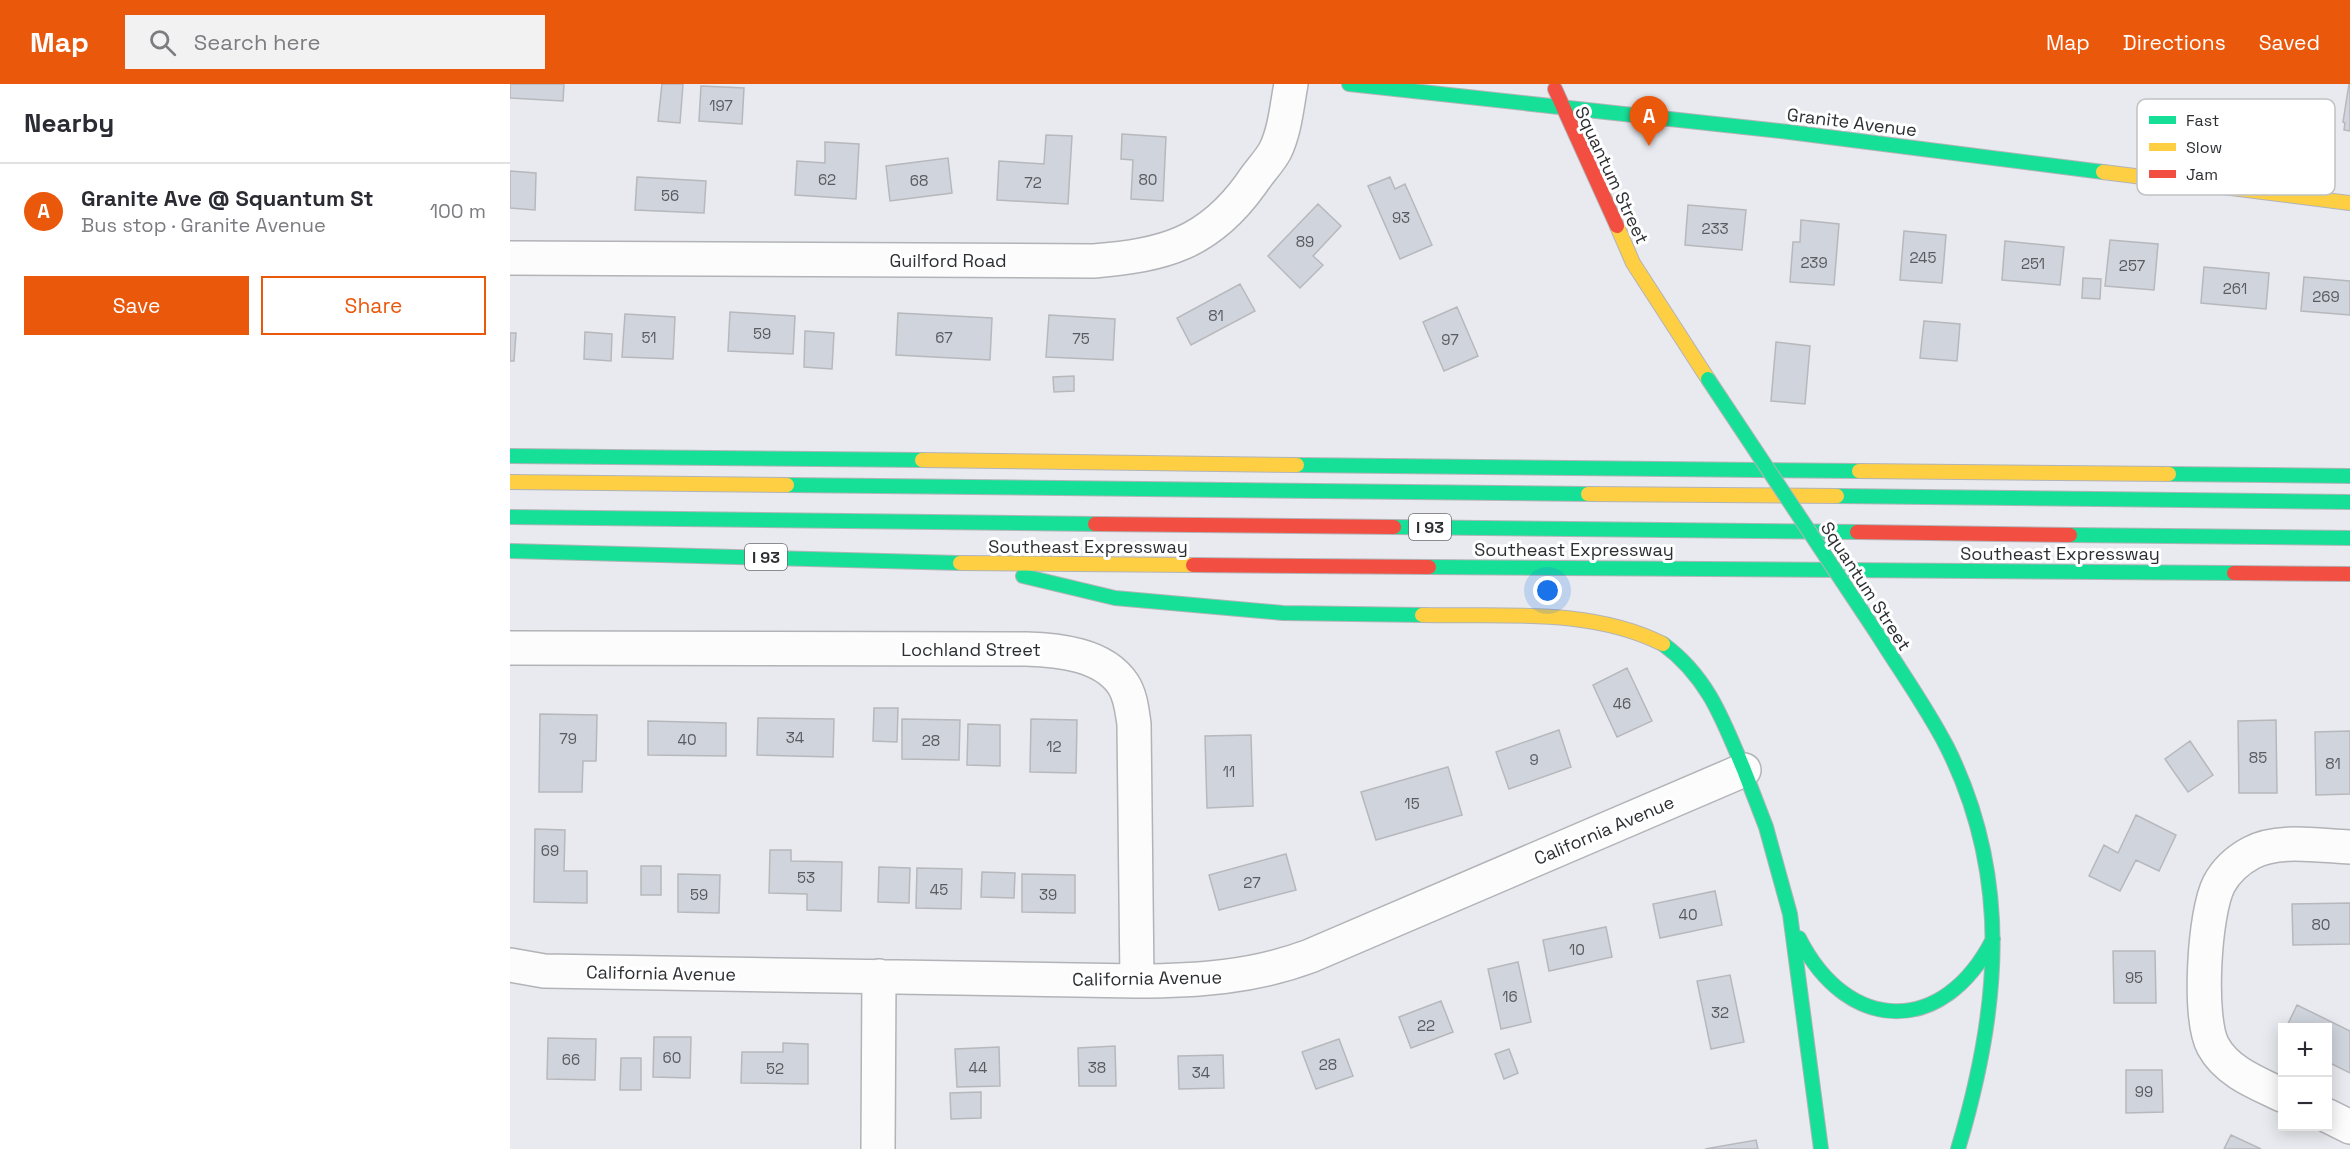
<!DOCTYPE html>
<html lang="en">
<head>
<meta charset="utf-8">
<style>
	body { margin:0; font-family:"Space Grotesk",sans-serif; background:#f2f2f3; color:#2b2b33 }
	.controls { position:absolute; right:18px; bottom:18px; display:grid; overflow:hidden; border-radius:0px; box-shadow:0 3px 15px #0003 }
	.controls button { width:54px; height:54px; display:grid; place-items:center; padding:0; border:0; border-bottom:2px solid #e1e1e2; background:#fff; color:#2b2b33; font:30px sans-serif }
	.you { position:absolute; left:1038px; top:507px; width:21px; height:21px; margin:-15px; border:4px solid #fff; border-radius:50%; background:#1a73e8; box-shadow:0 0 0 9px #1a73e833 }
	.badge { display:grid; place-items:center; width:39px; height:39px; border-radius:50%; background:#ea580c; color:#fff; font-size:20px; font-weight:700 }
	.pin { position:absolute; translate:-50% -50px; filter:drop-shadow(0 2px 3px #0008) }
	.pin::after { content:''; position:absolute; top:32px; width:21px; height:18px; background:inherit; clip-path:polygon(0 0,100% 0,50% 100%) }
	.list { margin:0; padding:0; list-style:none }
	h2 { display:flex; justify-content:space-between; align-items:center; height:78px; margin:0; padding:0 24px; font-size:26px }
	h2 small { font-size:20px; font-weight:400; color:#7c7c81 }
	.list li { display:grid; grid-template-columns:39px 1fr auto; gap:18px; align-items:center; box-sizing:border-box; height:96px; padding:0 24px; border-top:2px solid #e1e1e2 }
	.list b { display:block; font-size:22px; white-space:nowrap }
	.list p { margin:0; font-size:20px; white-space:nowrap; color:#7c7c81 }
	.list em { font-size:20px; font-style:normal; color:#7c7c81 }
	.actions { display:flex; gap:12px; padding:18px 24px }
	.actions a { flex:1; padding:14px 0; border:2px solid #ea580c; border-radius:0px; text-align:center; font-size:21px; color:#ea580c }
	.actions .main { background:#ea580c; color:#fff }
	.icon { flex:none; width:33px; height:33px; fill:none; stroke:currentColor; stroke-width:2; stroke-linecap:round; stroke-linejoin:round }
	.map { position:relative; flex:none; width:1840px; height:1065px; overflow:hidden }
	header { display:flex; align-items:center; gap:36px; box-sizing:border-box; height:84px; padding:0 30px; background:#ea580c; color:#fff }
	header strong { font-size:28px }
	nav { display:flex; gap:33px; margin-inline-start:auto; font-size:21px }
	.search { width:420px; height:54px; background:#f2f2f3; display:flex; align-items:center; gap:15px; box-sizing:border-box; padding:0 21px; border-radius:0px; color:#7c7c81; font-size:22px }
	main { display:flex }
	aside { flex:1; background:#fff }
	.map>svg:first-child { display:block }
</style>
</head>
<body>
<header>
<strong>Map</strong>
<div class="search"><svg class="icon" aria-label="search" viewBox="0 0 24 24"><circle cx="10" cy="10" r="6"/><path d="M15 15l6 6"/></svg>Search here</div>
<nav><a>Map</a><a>Directions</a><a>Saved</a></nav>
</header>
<main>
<aside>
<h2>Nearby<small></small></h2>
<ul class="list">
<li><span class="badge">A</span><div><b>Granite Ave @ Squantum St</b><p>Bus stop · Granite Avenue</p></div><em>100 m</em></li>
</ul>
<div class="actions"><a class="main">Save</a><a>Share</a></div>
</aside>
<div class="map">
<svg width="1840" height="1065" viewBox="0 0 1840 1065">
	<rect width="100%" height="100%" fill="#e8eaef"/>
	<!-- building -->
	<path fill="#d0d4dd" stroke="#b7b8bc" stroke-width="1.5" d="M0,0H54L53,17L0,14Z
		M152,0H173L170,39L148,37Z
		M1839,0H1840V47L1834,46L1835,39L1833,38Z
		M191,2L234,4L232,40L189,37Z
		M612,50L656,53L653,117L621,115L623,76L611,75Z
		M536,51L562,52L558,120L487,116L489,77L534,80Z
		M315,58L349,60L346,115L285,111L287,77L315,79Z
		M438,74L442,109L380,117L376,82Z
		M0,87L26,89L25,126L0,124Z
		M127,93L196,97L194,129L125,126Z
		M880,93L885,105L895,100L922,161L890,175L858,102Z
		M808,120L831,142L803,172L813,181L790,204L758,172Z
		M1178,121L1236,126L1232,166L1175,161Z
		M1291,136L1329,140L1324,201L1280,198L1283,158H1290Z
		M1394,147L1436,151L1432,199L1390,196Z
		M1600,156L1648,160L1644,206L1595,202Z
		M1495,157L1554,163L1550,201L1492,196Z
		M1694,183L1759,189L1756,225L1691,219Z
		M1794,193L1840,197V231L1791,227Z
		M1573,194L1591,195L1590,215L1572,214Z
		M730,200L745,227L681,261L667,234Z
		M947,223L968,272L934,287L913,238Z
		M220,228L285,232L283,270L218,267Z
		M388,229L482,234L480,276L386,271Z
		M115,230L165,233L163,275L112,273Z
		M539,231L605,235L603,276L536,273Z
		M1414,237L1450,240L1447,277L1410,274Z
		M295,247L324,249L322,285L294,283Z
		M75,248L102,250L101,277L74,275Z
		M0,249H6L4,277H0Z
		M1266,258L1300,262L1295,320L1261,317Z
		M564,292V307L544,308L543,293Z
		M1117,584L1142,637L1107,653L1083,601Z
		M364,624H388L387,658L363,657Z
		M30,630L87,631L86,677H73L72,708H29Z
		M248,634L324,635L323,673L247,671Z
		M392,635L450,636L449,676L392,675Z
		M521,635L567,636L566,689L520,688Z
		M1766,636L1767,709H1729L1728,637Z
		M138,637L216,639V672L138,671Z
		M458,640L490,641V682L457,681Z
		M1049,646L1061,683L999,705L986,668Z
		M1840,647V710L1806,711L1805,648Z
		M741,651L743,722L697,724L695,652Z
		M1680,657L1703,691L1678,708L1655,675Z
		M938,683L952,731L866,756L851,708Z
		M1626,731L1666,751L1649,787L1626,776L1610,807L1579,792L1594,761L1608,769Z
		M25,745L55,746L54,787H77V819L24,818Z
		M260,766H281V777L332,778L331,827L297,826V810L259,809Z
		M776,770L786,806L709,826L699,791Z
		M131,782H151V811H131Z
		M369,783L400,784L399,819L368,818Z
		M407,784L452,785L451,825L406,824Z
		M472,788L505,789L504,814L471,813Z
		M168,790L210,791L209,829L168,828Z
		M512,790L565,791V829L512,828Z
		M1205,807L1212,841L1150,854L1143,820Z
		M1840,819V860L1783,861L1782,820Z
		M1096,843L1102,873L1039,887L1033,856Z
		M1603,867H1645L1646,919H1604Z
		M1008,878L1021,938L991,945L978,885Z
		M1220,891L1234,958L1201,965L1187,897Z
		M931,917L943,948L901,964L889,933Z
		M1787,921L1840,947V989L1818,978V944H1776Z
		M144,953H181L180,994L143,993Z
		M38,954L86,955L85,996L37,995Z
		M829,955L843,992L806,1005L792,968Z
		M273,959L298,960V1000L231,999L232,968H273Z
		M605,962L606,1002H569L568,964Z
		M489,963L490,1002L447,1003L445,965Z
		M999,965L1008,989L994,995L985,970Z
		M713,971L714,1004L669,1005L668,972Z
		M111,974H131V1006H110Z
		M1616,986H1652L1653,1028L1616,1029Z
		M471,1008V1034L441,1035L440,1009Z
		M1721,1051L1751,1065H1714Z
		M1246,1056L1248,1065H1195Z"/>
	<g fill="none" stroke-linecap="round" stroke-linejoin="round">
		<defs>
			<path id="street" d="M0,174L584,177C654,171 698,160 741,100C748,89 759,78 765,67C775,47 777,21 781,0
				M0,564L516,565C548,566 593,570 613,600C621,612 622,627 624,640L627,897
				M0,881L34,887L627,897C687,897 744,893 800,872L1234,686
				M1772,1011C1747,999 1717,988 1703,962C1688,934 1694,829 1709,800C1716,787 1728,776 1741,769C1768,754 1810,762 1840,763
				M1818,1032L1840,1043
				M368,1065L369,892"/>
			<path id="fast" d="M839,0L1279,48L1593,88
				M0,372L412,376
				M787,381L1349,387
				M1659,390L1840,392
				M277,401L1078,410
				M1327,412L1840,418
				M0,433L585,440
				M884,443L1347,448
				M1560,451L1840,454
				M0,467L450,479
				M919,483L1724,489
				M513,492L605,514L773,529L912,531
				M1368,551C1391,588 1417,624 1437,663C1503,795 1489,929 1448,1065
				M1153,560C1198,593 1213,636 1234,686
				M1234,686L1256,743L1280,830L1311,1065
				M1289,854C1338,951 1434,952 1483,855"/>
			<path id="slow" d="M1593,88L1840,119
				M1107,142L1123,179L1198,295
				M412,376L787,381
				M1349,387L1659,390
				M0,398L277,401
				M1078,410L1327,412
				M450,479L683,481
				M912,531C992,533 1080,523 1153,560"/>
			<path id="jam" d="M1045,5L1107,142
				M585,440L884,443
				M1347,448L1560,451
				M683,481L919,483
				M1724,489L1840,490"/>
		</defs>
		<!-- street casing -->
		<use href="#street" stroke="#b2b3b7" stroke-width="36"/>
		<!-- fast casing -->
		<use href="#fast" stroke="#b2b3b7" stroke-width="16"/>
		<!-- slow casing -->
		<use href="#slow" stroke="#b2b3b7" stroke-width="16"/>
		<!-- jam casing -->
		<use href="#jam" stroke="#b2b3b7" stroke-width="16"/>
		<!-- street -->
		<use href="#street" stroke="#fcfcfd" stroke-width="33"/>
		<!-- fast -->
		<use href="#fast" stroke="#16e098" stroke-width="14"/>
		<!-- slow -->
		<use href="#slow" stroke="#ffcf43" stroke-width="14"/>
		<!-- jam -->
		<use href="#jam" stroke="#f24e42" stroke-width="14"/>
		<defs>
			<path id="fast-bridge" d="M1198,295L1368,551"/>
		</defs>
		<!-- fast-bridge casing -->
		<use href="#fast-bridge" stroke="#b2b3b7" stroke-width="16" stroke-linecap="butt"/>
		<!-- fast-bridge -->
		<use href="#fast-bridge" stroke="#16e098" stroke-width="14"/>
	</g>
	<g text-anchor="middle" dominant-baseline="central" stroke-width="6" stroke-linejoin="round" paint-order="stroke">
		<!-- number labels -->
		<g font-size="15" fill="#585b60">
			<text x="211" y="21">197</text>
			<text x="317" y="95">62</text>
			<text x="638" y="95">80</text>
			<text x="409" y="96">68</text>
			<text x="523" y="98">72</text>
			<text x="160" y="111">56</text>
			<text x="891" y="133">93</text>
			<text x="1205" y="144">233</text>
			<text x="795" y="157">89</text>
			<text x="1413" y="173">245</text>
			<text x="1304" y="178">239</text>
			<text x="1523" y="179">251</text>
			<text x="1622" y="181">257</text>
			<text x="1725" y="204">261</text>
			<text x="1816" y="212">269</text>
			<text x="706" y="231">81</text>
			<text x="252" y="249">59</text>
			<text x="139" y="253">51</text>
			<text x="434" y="253">67</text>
			<text x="571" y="254">75</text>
			<text x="940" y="255">97</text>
			<text x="1112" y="619">46</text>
			<text x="285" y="653">34</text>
			<text x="58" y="654">79</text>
			<text x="177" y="655">40</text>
			<text x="421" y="656">28</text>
			<text x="544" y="662">12</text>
			<text x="1748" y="673">85</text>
			<text x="1024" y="675">9</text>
			<text x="1823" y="679">81</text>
			<text x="719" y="687">11</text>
			<text x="902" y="719">15</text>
			<text x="40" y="766">69</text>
			<text x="296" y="793">53</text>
			<text x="742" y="798">27</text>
			<text x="429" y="805">45</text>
			<text x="189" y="810">59</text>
			<text x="538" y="810">39</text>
			<text x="1178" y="830">40</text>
			<text x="1811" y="840">80</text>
			<text x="1067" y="865">10</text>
			<text x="1624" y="893">95</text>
			<text x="1000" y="912">16</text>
			<text x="1210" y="928">32</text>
			<text x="916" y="941">22</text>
			<text x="162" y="973">60</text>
			<text x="61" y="975">66</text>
			<text x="818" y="980">28</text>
			<text x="468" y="983">44</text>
			<text x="587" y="983">38</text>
			<text x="265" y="984">52</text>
			<text x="691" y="988">34</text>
			<text x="1634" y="1007">99</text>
		</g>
		<!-- shield labels -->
		<g fill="#fff" stroke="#6c6d70" stroke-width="1.5">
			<rect x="899" y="430" width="42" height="26" rx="4.5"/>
			<rect x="235" y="460" width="42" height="26" rx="4.5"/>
		</g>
		<g font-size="16" font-weight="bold" fill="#2d2f32">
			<text x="920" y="443">I 93</text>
			<text x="256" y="473">I 93</text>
		</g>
		<!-- street labels -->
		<g font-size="18" fill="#2d2f32" stroke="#fff">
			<text transform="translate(1342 38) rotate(7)">Granite Avenue</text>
			<text transform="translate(1102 91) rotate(65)">Squantum Street</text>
			<text x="438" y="176">Guilford Road</text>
			<text x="578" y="462">Southeast Expressway</text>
			<text x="1064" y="465">Southeast Expressway</text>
			<text x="1550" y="469">Southeast Expressway</text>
			<text transform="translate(1356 502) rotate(57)">Squantum Street</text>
			<text x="461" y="565">Lochland Street</text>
			<text transform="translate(1094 746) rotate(-23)">California Avenue</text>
			<text transform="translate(151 889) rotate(1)">California Avenue</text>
			<text transform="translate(637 894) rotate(-1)">California Avenue</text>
		</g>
	</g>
	<!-- legend -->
	<rect x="1627" y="15" width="198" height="96" rx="9" fill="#fff" stroke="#c0c1c2" stroke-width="1.5"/>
	<rect x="1639" y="32" width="27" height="8" fill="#16e098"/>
	<rect x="1639" y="59" width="27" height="8" fill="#ffcf43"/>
	<rect x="1639" y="86" width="27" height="8" fill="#f24e42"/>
	<g font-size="16" fill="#2d2f32">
		<text x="1676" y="42">Fast</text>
		<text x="1676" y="69">Slow</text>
		<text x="1676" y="96">Jam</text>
	</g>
</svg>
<div class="controls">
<button>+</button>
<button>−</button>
</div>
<div class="you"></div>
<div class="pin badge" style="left:1139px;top:62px">A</div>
</div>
</main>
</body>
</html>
